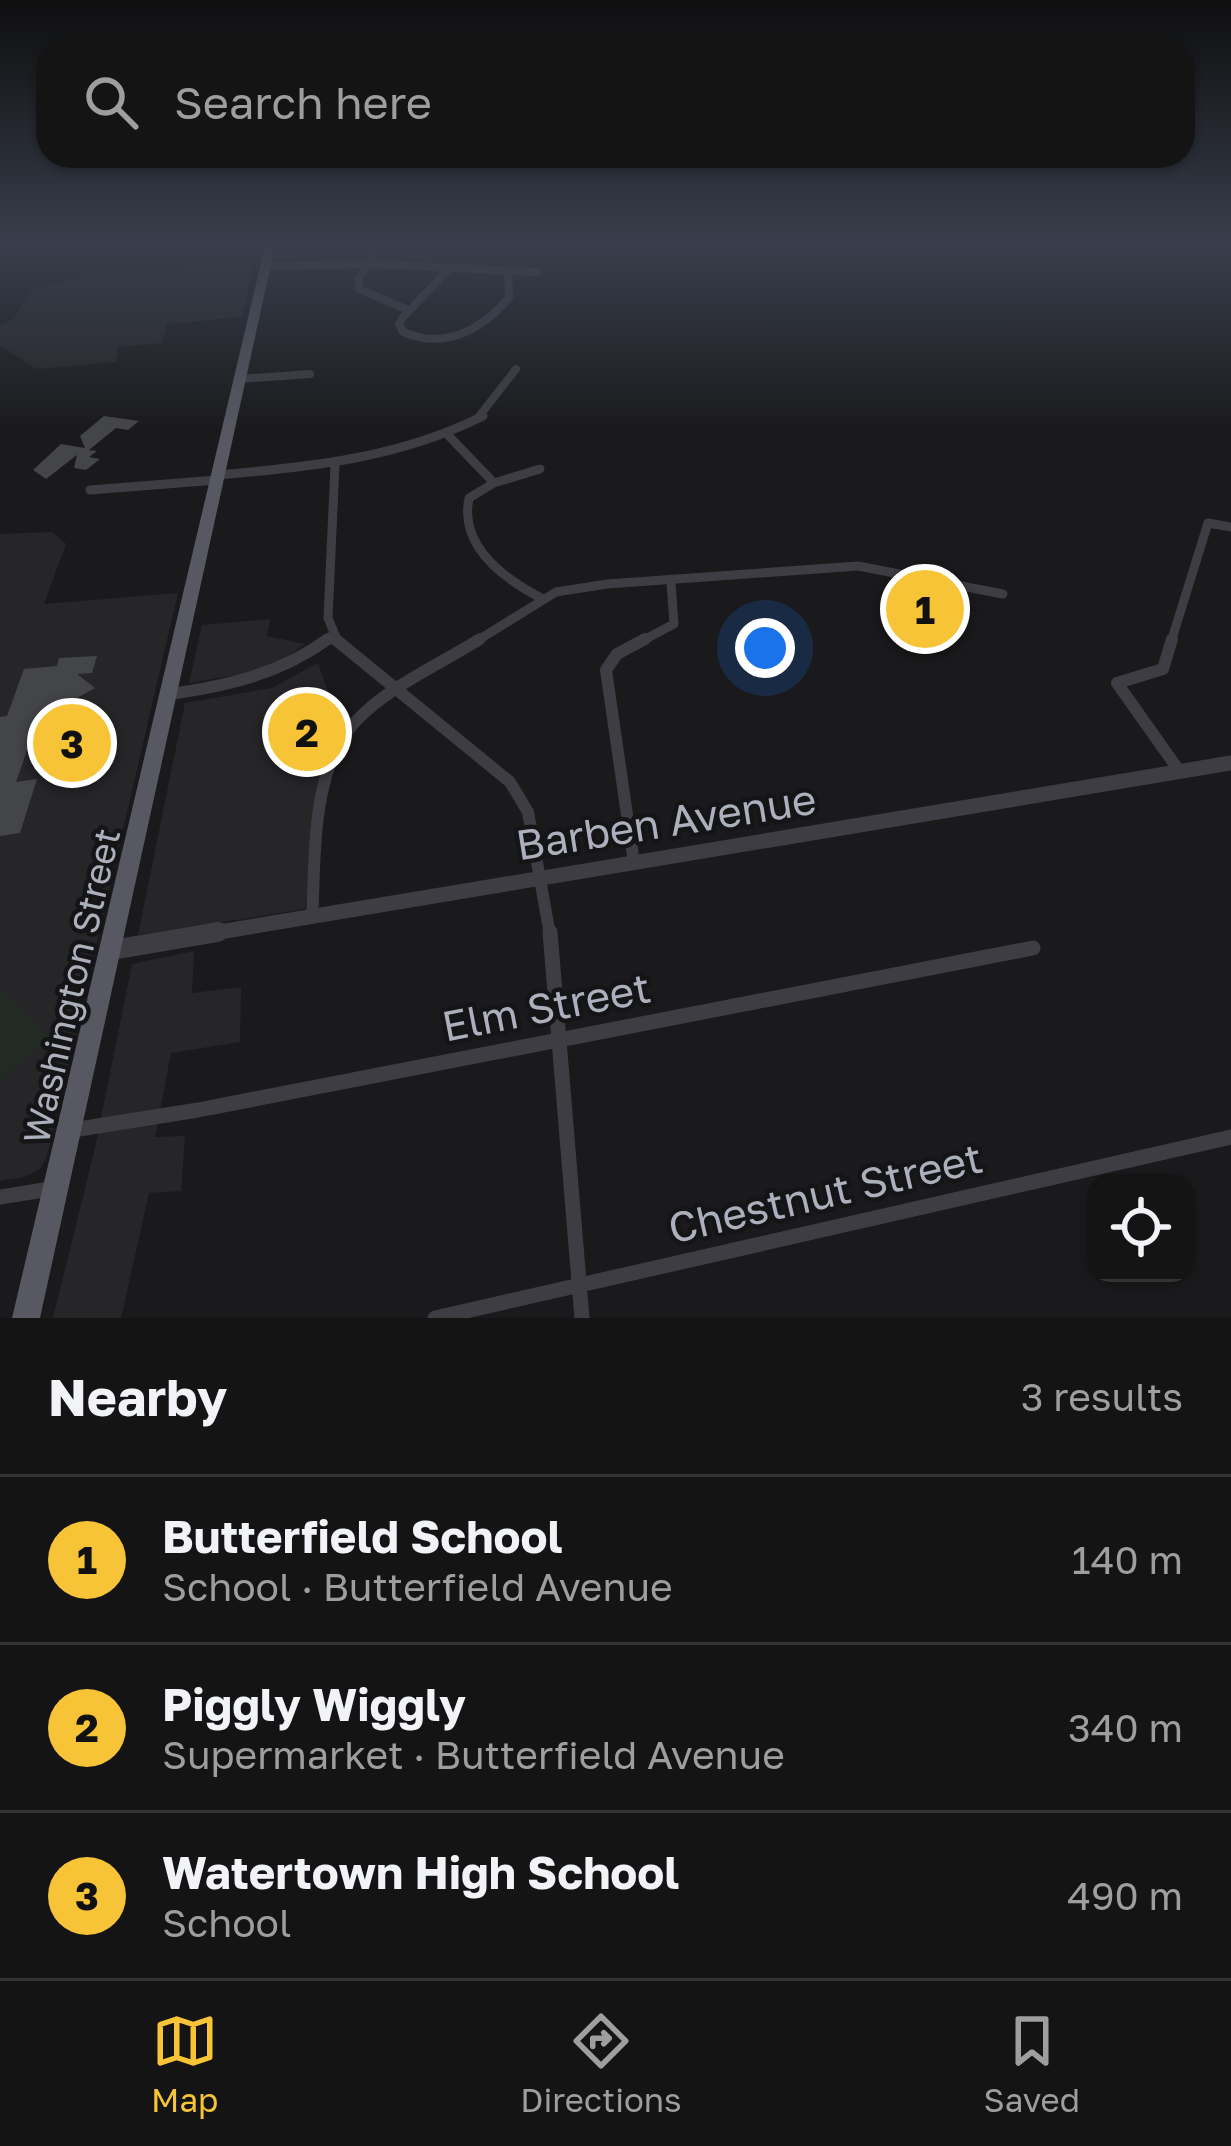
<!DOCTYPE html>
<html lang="en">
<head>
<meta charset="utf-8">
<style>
	body { margin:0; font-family:"Golos Text",sans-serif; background:#1d1d1e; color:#f1f3f6 }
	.controls { position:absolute; right:36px; bottom:36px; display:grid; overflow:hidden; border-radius:24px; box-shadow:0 3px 9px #0004 }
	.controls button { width:108px; height:108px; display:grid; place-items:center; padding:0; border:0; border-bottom:3px solid #333334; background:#141415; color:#f1f3f6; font:60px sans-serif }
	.you { position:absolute; left:765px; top:648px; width:42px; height:42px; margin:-30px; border:9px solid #fff; border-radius:50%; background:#1a73e8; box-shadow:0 0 0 18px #1a73e833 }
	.badge { display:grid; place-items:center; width:78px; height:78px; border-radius:50%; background:#f7c337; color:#111; font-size:39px; font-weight:700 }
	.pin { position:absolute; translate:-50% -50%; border:6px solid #fff; box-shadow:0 3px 12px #0006 }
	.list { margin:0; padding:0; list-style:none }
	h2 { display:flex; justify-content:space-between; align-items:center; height:156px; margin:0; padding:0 48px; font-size:51px }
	h2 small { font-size:39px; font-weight:400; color:#9d9ea0 }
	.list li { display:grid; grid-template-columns:78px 1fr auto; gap:36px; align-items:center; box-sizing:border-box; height:168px; padding:0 48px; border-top:3px solid #333334 }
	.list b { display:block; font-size:45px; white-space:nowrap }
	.list p { margin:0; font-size:39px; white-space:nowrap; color:#9d9ea0 }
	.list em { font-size:39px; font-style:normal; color:#9d9ea0 }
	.icon { flex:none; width:66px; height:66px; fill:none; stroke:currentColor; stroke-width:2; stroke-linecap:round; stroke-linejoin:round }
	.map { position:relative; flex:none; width:1231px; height:1318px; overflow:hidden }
	.search { position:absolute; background:#141415; box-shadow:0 3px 9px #0004; left:36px; right:36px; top:36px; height:132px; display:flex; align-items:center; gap:30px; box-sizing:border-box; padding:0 42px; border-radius:36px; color:#9d9ea0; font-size:45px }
	.sheet { height:660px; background:#141415 }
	nav { display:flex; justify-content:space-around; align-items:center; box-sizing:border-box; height:168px; border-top:3px solid #333334; background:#141415; font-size:33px; color:#9d9ea0 }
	nav a { display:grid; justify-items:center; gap:6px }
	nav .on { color:#f7c337 }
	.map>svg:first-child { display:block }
</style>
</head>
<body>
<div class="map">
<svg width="1231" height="1318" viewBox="0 0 1231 1318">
	<rect width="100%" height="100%" fill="#1a1a1c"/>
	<!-- built -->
	<path fill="#262629" d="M253,264L242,317L167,324L162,343L118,347L116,362L36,369L0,345V325L12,320L32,290L96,274Z
		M53,532L66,544L44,604L178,593L47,1156L40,1169L25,1177L0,1181V534Z
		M270,619L267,636L305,644L267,670L189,683L202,625Z
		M318,663L334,708L305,909L138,935L185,703L272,688Z
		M194,951L192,993L241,987L240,1042L171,1053L155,1137L185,1136L181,1191L149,1193L121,1318H53L95,1148L132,964Z"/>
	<!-- green -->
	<path fill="#212b23" d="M0,989L51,1037L0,1080Z"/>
	<!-- building -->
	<path fill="#444549" d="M104,416L139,421L128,430L116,428L89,450L97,451L89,457L100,459L86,470L74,468L77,455L46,479L33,470L61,444L85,448L80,436Z
		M97,656L92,673L77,674L95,688L68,703V711L39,717L16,782L37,779L20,833L0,836V717L7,716L24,669L57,666L59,658Z"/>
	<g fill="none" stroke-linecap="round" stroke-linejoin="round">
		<!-- minor-far3 -->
		<path stroke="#3d3d43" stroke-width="8" d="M373,246V258L358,279L359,289L408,310
			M265,267L368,264L537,272
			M451,267L403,317L399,324L403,332C445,350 481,330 509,298L508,269
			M240,379L310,374
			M477,419L516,369"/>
		<!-- minor-far2 -->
		<path stroke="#3d3d43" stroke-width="9" d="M447,434L494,483
			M335,465L328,618L338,642
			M540,469L494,483L469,498C459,547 504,579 543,599
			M218,475C310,467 400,458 483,416
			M90,490L217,480
			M323,642L333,635
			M475,642L556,592L607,584L858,566L1003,594
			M640,642L674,624L671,582
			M1171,642L1208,523L1231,527"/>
		<!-- minor-far1 -->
		<path stroke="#3d3d43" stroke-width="12" d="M335,639L510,782L528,812L550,935
			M1172,639L1163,669L1117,683L1180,772
			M170,694C227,686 280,674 328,639
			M634,863L606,670L617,654L645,639
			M312,917C316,855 310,770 356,721C388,687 440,664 480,639"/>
		<!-- minor -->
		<path stroke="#3d3d43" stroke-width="15" d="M550,932L582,1318
			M73,1130L198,1110L1033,948
			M0,1197L56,1188
			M435,1318L1231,1137"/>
		<!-- tertiary-far1 -->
		<path stroke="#3d3d43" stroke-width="15" d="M201,935L1231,763"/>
		<!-- tertiary -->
		<path stroke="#3d3d43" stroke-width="20" d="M112,950L218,932"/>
		<!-- primary -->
		<path fill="#575861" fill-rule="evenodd" d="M265,246H275L40,1318H12Z"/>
	</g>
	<!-- sky -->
	<linearGradient id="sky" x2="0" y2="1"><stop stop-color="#0e0e0f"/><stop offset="0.57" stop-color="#383e4b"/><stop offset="1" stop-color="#383e4b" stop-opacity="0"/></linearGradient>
	<rect width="1231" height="431" fill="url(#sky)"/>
	<g text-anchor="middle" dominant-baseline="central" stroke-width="9" stroke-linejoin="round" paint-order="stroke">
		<!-- street labels -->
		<g font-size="36" fill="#acb0bc" stroke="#151517">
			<text transform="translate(71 986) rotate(-77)">Washington Street</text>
		</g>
		<!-- near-street labels -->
		<g font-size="42" fill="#acb0bc" stroke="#151517">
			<text transform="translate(666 821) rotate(-9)">Barben Avenue</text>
			<text transform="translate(546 1006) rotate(-11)">Elm Street</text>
			<text transform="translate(825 1192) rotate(-13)">Chestnut Street</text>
		</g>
	</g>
</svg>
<div class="controls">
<button><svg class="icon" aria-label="locate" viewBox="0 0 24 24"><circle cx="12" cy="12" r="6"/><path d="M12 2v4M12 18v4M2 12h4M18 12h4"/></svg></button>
</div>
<div class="you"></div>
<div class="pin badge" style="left:925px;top:609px">1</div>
<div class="pin badge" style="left:307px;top:732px">2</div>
<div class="pin badge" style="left:72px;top:743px">3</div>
<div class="search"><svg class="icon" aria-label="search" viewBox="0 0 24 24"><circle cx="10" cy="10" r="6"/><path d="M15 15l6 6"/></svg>Search here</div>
</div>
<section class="sheet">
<h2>Nearby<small>3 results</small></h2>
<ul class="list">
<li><span class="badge">1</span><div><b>Butterfield School</b><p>School · Butterfield Avenue</p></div><em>140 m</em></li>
<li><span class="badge">2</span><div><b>Piggly Wiggly</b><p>Supermarket · Butterfield Avenue</p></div><em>340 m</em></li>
<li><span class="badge">3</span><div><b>Watertown High School</b><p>School</p></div><em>490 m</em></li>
</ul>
</section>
<nav>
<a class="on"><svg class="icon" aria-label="map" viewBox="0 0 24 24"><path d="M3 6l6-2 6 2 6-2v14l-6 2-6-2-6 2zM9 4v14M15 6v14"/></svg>Map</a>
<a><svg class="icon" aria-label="directions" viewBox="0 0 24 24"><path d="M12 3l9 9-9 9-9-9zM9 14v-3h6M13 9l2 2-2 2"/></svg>Directions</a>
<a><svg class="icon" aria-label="saved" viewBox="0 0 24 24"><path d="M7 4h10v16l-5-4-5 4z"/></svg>Saved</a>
</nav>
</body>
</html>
